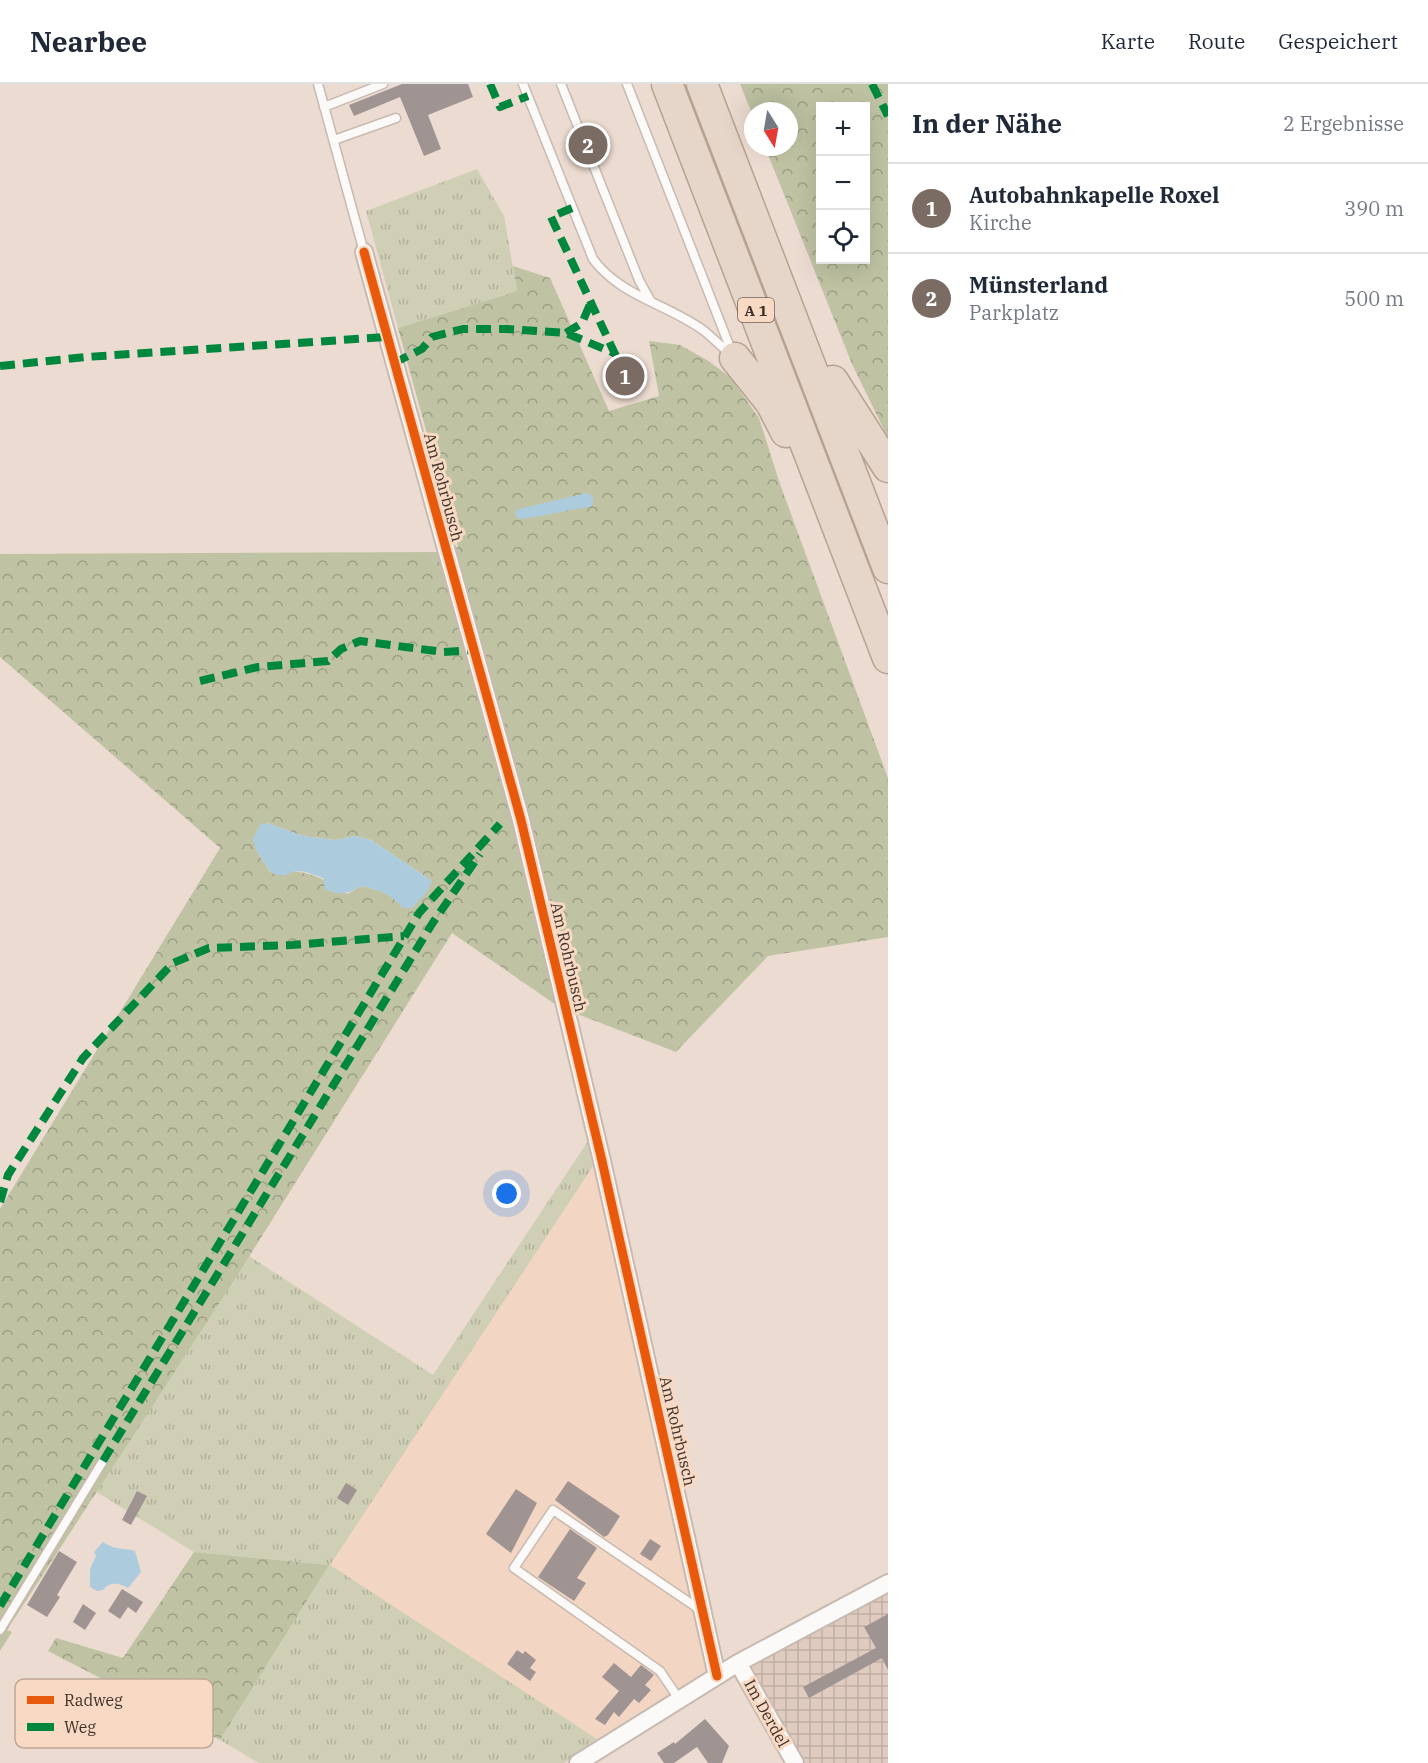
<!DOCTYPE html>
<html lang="de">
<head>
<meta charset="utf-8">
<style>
	body { margin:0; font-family:"IBM Plex Serif",serif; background:#f6f6f7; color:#1f2937 }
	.controls { position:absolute; right:18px; top:18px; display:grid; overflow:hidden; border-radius:0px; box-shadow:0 6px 24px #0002 }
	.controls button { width:54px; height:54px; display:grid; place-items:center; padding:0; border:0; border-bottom:2px solid #e0e1e3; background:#fff; color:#1f2937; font:30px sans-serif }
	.compass { position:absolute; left:744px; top:18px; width:54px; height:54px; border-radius:50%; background:#fff; box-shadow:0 6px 24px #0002; rotate:169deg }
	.you { position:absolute; left:507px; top:1110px; width:21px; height:21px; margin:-15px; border:4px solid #fff; border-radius:50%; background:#1a73e8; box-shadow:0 0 0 9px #1a73e833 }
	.badge { display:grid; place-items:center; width:39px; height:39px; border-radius:50%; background:#7a6c63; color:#fff; font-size:20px; font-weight:700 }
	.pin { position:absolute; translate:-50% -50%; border:3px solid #fff; box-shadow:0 2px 6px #0006 }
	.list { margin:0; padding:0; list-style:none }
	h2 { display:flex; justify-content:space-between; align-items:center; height:78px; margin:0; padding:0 24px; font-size:26px }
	h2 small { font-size:20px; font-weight:400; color:#747a83 }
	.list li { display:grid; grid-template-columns:39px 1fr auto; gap:18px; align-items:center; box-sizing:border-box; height:90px; padding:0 24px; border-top:2px solid #e0e1e3 }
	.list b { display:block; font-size:22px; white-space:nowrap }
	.list p { margin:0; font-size:20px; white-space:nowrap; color:#747a83 }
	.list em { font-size:20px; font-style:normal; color:#747a83 }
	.icon { flex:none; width:33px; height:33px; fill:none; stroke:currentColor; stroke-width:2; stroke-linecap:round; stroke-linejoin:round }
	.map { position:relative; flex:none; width:888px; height:1679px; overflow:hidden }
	header { display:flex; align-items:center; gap:36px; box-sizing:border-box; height:84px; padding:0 30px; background:#fff; border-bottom:2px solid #e0e1e3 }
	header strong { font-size:28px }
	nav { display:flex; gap:33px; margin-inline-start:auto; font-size:21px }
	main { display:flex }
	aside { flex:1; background:#fff }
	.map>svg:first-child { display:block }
</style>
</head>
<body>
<header>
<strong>Nearbee</strong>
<nav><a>Karte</a><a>Route</a><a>Gespeichert</a></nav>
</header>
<main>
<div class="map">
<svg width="888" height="1679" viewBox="0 0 888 1679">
	<defs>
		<pattern id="industrial-grid" width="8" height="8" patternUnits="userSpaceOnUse" patternTransform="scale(1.5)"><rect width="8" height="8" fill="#e0cbc0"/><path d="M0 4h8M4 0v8" fill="none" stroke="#c1afa5"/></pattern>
		<pattern id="grass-tufts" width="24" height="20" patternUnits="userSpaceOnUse" patternTransform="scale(1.5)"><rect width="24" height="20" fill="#cecfb5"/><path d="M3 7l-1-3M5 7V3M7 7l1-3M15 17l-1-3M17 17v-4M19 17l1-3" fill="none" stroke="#b2b29c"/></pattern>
		<pattern id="forest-crowns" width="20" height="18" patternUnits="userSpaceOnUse" patternTransform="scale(1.5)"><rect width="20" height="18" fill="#bfc3a3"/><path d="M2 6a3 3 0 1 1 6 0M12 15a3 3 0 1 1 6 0" fill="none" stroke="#9c9f85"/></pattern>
	</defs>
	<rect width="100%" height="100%" fill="#ecdbd0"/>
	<!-- built -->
	<path fill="#f2d5c2" d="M595,1079L710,1585L597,1655L329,1481Z"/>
	<!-- industrial -->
	<path fill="url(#industrial-grid)" d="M888,1508V1679H804L748,1583Z"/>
	<!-- grass -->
	<path fill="url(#grass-tufts)" d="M477,85L504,132L517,207L398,244L366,127Z
		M590,1054L595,1079L330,1481L597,1655L564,1679H259L220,1656L329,1481L194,1468L95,1407L249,1172L433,1291Z"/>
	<!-- forest -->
	<path fill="url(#forest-crowns)" fill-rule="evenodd" d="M740,0H888V354L852,280L765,63H789V27H753V32ZM820,22H866V176H820Z
		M513,182L550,194L609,327L659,312L649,257L680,261L707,276L730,293L759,334L780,400L888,694V853L768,872L676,968L559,923L452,849L240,1187L7,1546L12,1548L0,1567V1125L220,764L0,573V470L446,468L458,463L398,244L517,207ZM267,739L303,752L335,756L355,752L371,756L432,797L395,815L381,807L362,802L347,810C319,792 306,784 271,789L256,766Z
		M194,1468L329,1481L220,1656L48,1567L56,1554L123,1574Z"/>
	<!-- water -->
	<path fill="#acccde" d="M587,409L593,412V420L590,423C565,426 543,433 518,435L515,428L518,425Z
		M267,739L303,752L335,756L355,752L371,756L432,797L427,808L412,824H403C391,810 379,806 362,802C347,810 340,812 325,805L323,794C308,789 298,783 284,792L271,789L256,766L253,755L260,741Z
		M103,1458C117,1467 121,1463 135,1467L141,1488L128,1504C119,1499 110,1497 103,1506L97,1507L90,1503V1485L96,1472L94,1468Z"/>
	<!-- building -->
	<path fill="#a09493" d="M402,0H468L473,13L428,31L441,65L424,72L400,13L354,32L349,21Z
		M636,279L641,292L613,303L608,291Z
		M568,1397L620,1432L608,1451L604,1453L555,1416Z
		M346,1399L357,1406L348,1421L337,1414Z
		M516,1405L537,1419L511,1469L486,1450Z
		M137,1407L147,1412L131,1441L122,1436Z
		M570,1445L597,1464L577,1494L586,1499L574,1517L538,1493Z
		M650,1455L661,1462L651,1477L640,1470Z
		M59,1467L77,1478L57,1511L60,1513L47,1533L27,1521Z
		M122,1505L143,1518L136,1529L128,1523L120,1535L108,1527Z
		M83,1520L96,1529L85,1546L73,1538Z
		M888,1530V1586L882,1574L809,1614L803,1603L876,1564L864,1543Z
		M517,1566L523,1570L525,1567L536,1576L530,1584L536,1588L530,1597L507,1580Z
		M614,1579L631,1593L641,1581L654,1591L645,1601L651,1606L639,1619L634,1615L619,1633L614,1628L605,1641L595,1635L619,1607L602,1593Z
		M705,1635L729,1662L722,1679H708L697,1663L674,1679H664L657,1669L674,1658L675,1660Z"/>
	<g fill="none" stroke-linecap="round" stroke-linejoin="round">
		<defs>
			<path id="lane" d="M318,0L364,168
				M523,0L593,175C620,212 667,220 703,246C713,254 722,263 732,272
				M561,0L639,196L650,216
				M627,0L733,271
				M324,23L383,0
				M334,56L396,34
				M0,1546L103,1377
				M679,1615L660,1587L514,1484L553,1426L702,1527"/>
			<path id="street" d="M364,168L521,736L602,1077L717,1592
				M738,1579L795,1679
				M578,1679L738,1579L888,1499"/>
			<path id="highway" d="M667,0L888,574
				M702,0L888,484
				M735,274L771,319L786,348
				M833,297L888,383"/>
		</defs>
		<!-- lane casing -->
		<use href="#lane" stroke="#c7bab1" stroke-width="11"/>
		<!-- street casing -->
		<use href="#street" stroke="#c7bab1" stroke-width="20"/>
		<!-- highway casing -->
		<use href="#highway" stroke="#b7a291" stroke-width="33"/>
		<!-- lane -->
		<use href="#lane" stroke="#fcfaf8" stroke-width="8"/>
		<!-- street -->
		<use href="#street" stroke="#fcfaf8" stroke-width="16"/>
		<!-- highway -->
		<use href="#highway" stroke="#e5d6c9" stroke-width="30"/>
		<!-- quiet -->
		<path stroke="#00873e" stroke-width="8" stroke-dasharray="15 8" stroke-linecap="butt" d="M490,0L500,23L528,12
			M872,0L888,32
			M572,124L551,133L622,285
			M566,249L582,239L591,218
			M394,279L422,265L432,253L463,245H507L566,249L614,269
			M0,282L86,273L387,253
			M200,597L258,583L328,577L341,565L360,557L443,568L473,566
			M0,1118L8,1091L83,974L173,879L209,864L292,861L404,852
			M103,1377L432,840L480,770
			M0,1522L419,829L500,740"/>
		<defs>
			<path id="cycleway" d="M364,168L521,736L602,1077L717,1592"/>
		</defs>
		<!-- cycleway casing -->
		<use href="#cycleway" stroke="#f8d9c4" stroke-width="13"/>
		<!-- cycleway -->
		<use href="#cycleway" stroke="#e8590c" stroke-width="9"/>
	</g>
	<g text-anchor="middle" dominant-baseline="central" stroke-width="6" stroke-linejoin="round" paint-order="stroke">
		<!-- shield labels -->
		<rect fill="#f8d9c4" stroke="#756358" stroke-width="1.5" x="738" y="214" width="36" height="24" rx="4.5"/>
		<g font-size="15" font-weight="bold" fill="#3d3129">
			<text x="756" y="226">A 1</text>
		</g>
		<!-- street labels -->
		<g font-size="16" fill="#3d3129" stroke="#f8d9c4">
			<text transform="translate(444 403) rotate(75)">Am Rohrbusch</text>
			<text transform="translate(569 873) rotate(77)">Am Rohrbusch</text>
			<text transform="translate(678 1347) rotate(77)">Am Rohrbusch</text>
			<text transform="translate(767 1629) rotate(61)">Im Derdel</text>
		</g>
	</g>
	<!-- legend -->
	<rect x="15" y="1595" width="198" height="69" rx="9" fill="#f8d9c4" stroke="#c0a796" stroke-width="1.5"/>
	<rect x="27" y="1612" width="27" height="8" fill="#e8590c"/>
	<rect x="27" y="1639" width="27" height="8" fill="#00873e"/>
	<g font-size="16" fill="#3d3129">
		<text x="64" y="1622">Radweg</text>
		<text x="64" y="1649">Weg</text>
	</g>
</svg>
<div class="controls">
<button>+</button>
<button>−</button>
<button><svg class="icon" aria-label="locate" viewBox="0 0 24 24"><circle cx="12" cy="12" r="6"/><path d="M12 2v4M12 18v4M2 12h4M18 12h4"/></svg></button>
</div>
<svg class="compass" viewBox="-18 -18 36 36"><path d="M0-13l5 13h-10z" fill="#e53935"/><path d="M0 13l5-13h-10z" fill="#747a83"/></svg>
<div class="you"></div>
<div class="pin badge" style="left:625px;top:292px">1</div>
<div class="pin badge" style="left:588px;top:61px">2</div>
</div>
<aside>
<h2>In der Nähe<small>2 Ergebnisse</small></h2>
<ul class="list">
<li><span class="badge">1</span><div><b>Autobahnkapelle Roxel</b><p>Kirche</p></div><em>390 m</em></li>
<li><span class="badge">2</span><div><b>Münsterland</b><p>Parkplatz</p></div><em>500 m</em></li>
</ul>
</aside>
</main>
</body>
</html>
